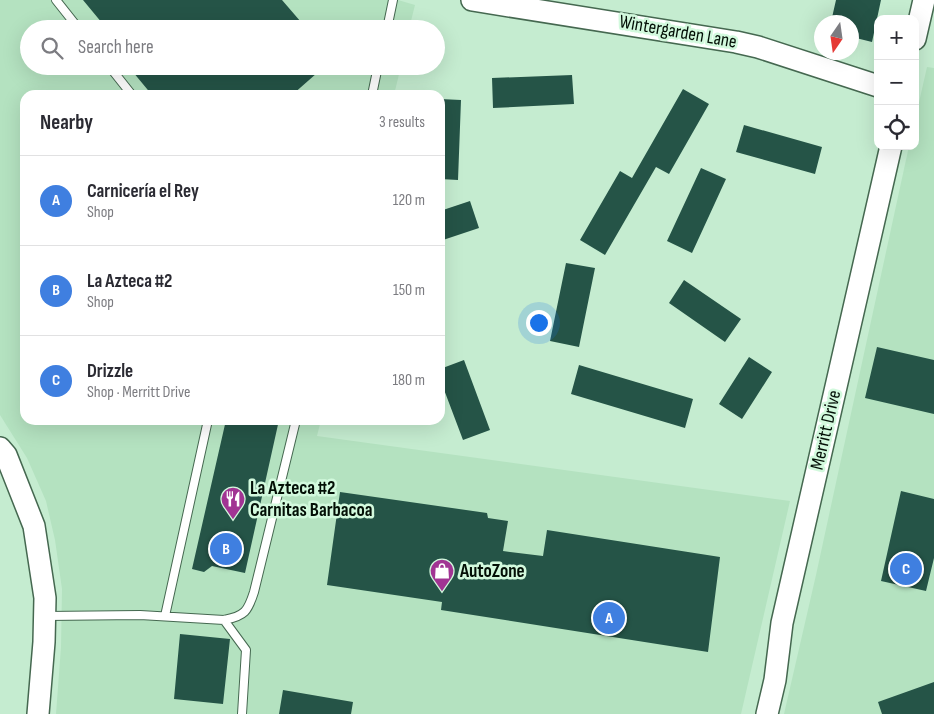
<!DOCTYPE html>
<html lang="en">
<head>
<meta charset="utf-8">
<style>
	body { margin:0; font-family:"Sofia Sans Condensed",sans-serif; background:#f7f7f7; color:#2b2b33 }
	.controls { position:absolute; right:15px; top:15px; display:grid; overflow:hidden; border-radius:10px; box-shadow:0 5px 20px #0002 }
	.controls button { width:45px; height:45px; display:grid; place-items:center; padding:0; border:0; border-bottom:1px solid #e1e1e2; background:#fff; color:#2b2b33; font:25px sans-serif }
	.compass { position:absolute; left:814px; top:15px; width:45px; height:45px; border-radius:50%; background:#fff; box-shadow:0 5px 20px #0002; rotate:193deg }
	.you { position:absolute; left:538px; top:322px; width:18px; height:18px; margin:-12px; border:4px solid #fff; border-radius:50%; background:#1a73e8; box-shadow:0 0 0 8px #1a73e833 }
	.badge { display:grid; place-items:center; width:32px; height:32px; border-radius:50%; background:#7c3aed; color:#fff; font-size:16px; font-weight:700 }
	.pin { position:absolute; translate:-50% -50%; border:2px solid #fff; box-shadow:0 1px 5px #0006 }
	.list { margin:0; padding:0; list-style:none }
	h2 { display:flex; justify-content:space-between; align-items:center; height:65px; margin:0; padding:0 20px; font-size:21px }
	h2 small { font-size:16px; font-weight:400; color:#7c7c81 }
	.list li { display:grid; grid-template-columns:32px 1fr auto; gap:15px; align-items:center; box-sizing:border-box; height:90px; padding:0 20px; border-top:1px solid #e1e1e2 }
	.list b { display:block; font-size:19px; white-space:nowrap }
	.list p { margin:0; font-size:16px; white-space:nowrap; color:#7c7c81 }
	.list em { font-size:16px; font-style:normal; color:#7c7c81 }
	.icon { flex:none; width:28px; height:28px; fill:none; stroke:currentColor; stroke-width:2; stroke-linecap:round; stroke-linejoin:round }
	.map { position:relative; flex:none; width:934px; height:714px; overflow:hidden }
	.search { position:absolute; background:#fff; box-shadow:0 5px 20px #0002; left:20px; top:20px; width:425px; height:55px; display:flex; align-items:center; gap:12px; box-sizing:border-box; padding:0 18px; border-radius:28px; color:#7c7c81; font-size:19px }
	.panel { position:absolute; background:#fff; box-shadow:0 5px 20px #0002; left:20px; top:90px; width:425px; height:335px; border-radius:15px }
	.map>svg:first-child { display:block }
</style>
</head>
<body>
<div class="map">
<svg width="934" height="714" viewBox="0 0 934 714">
	<rect width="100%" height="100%" fill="#c5ecd0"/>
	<!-- built -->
	<path fill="#b4e2c0" d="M0,0H398L415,5L409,29H29V66H401L394,95H25V420H321L317,436L790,501L741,714H56L61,647L62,589L55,540L46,501L27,458L0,415Z
		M927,67L934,68V714H784L816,575L909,146H915V120Z"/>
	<!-- building -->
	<path fill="#255447" d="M83,0H282L307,29H107Z
		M836,0H881L872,42L852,37V22H831Z
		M128,66H325L292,95H152Z
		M572,75L574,104L493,108L492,78Z
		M683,89L709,104L669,174L656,167L605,255L580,240L620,171L632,178Z
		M440,99L461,100L458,180L440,179Z
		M744,125L822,147L815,174L736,152Z
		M701,168L726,179L692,253L667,241Z
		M470,201L479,228L440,241V211Z
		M566,263L595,268L579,347L550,341Z
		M684,280L741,319L725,342L669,303Z
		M877,347L934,360V414L865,398Z
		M749,357L772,372L742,419L719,404Z
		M464,360L490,430L463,440L440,379V369Z
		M579,365L693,399L685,428L571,394Z
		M226,420H279L245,573L212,566L204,572L192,569Z
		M901,491L934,499V558L926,591L881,581Z
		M340,492L487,513L488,518L508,521L503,551L543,556L547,530L720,557L708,652L441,610L442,602L327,585Z
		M180,634L230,639L223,704L174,699Z
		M934,682V714H882L878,702Z
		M283,690L353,702L351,714H279Z"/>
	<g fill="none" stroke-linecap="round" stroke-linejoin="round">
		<defs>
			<path id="lane" d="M56,0L79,29
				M387,29L393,0
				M109,66L132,95
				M372,95L378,66
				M46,616L140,615L224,620C245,616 248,611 254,592L296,420
				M165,616L208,420
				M224,620L246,650L242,714"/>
			<path id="secondary" d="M472,0L736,42L758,47L878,86
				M915,39L924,0
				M0,448L6,455L34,526L45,598L44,642L38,714
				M767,714L775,680L782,623L891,146"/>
		</defs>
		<!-- lane casing -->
		<use href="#lane" stroke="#456850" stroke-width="10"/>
		<!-- secondary casing -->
		<use href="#secondary" stroke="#456850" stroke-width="24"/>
		<!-- lane -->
		<use href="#lane" stroke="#fff" stroke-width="8"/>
		<!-- secondary -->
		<use href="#secondary" stroke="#fff" stroke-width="21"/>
	</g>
	<!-- icons -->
	<defs>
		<symbol id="restaurant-pin" viewBox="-11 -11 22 30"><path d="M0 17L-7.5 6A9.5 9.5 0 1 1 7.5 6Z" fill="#a13493" stroke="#d2f9dd"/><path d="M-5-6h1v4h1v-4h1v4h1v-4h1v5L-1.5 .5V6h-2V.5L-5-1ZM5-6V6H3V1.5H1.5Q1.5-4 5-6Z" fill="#fff"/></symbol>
		<symbol id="shop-pin" viewBox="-11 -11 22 30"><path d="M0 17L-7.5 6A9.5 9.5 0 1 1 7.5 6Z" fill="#a13493" stroke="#d2f9dd"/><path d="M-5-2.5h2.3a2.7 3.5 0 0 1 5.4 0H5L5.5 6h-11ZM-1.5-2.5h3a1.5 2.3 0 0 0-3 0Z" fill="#fff"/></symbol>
	</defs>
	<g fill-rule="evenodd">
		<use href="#restaurant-pin" x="219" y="485" width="28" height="38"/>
		<use href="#shop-pin" x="428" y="557" width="28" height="38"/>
	</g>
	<g text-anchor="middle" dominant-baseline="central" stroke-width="5" stroke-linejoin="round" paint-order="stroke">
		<!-- street labels -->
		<g font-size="19" fill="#030f06" stroke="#d2f9dd">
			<text transform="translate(678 32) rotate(10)">Wintergarden Lane</text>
			<text transform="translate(826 430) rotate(-77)">Merritt Drive</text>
		</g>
		<!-- poi labels -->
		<g font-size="19" font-weight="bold" fill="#030f06" stroke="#d2f9dd" text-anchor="start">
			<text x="250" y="488">La Azteca #2<tspan x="250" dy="22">Carnitas Barbacoa</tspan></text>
			<text x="460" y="571">AutoZone</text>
		</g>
	</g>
</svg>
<div class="controls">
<button>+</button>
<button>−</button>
<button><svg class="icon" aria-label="locate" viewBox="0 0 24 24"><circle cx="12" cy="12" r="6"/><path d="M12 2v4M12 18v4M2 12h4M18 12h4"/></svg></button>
</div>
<svg class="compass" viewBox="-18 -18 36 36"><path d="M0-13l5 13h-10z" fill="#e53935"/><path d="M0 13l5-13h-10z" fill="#7c7c81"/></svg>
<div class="you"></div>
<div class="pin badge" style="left:609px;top:618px;background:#3f7fe0">A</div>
<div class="pin badge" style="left:226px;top:549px;background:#3f7fe0">B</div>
<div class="pin badge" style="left:906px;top:569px;background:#3f7fe0">C</div>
<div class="search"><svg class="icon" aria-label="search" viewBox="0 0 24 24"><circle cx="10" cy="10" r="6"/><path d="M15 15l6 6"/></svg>Search here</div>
<section class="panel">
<h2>Nearby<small>3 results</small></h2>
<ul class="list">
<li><span class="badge" style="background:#3f7fe0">A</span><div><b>Carnicería el Rey</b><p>Shop</p></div><em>120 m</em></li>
<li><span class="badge" style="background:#3f7fe0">B</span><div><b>La Azteca #2</b><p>Shop</p></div><em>150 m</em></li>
<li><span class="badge" style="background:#3f7fe0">C</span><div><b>Drizzle</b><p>Shop · Merritt Drive</p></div><em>180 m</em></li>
</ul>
</section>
</div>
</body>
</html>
